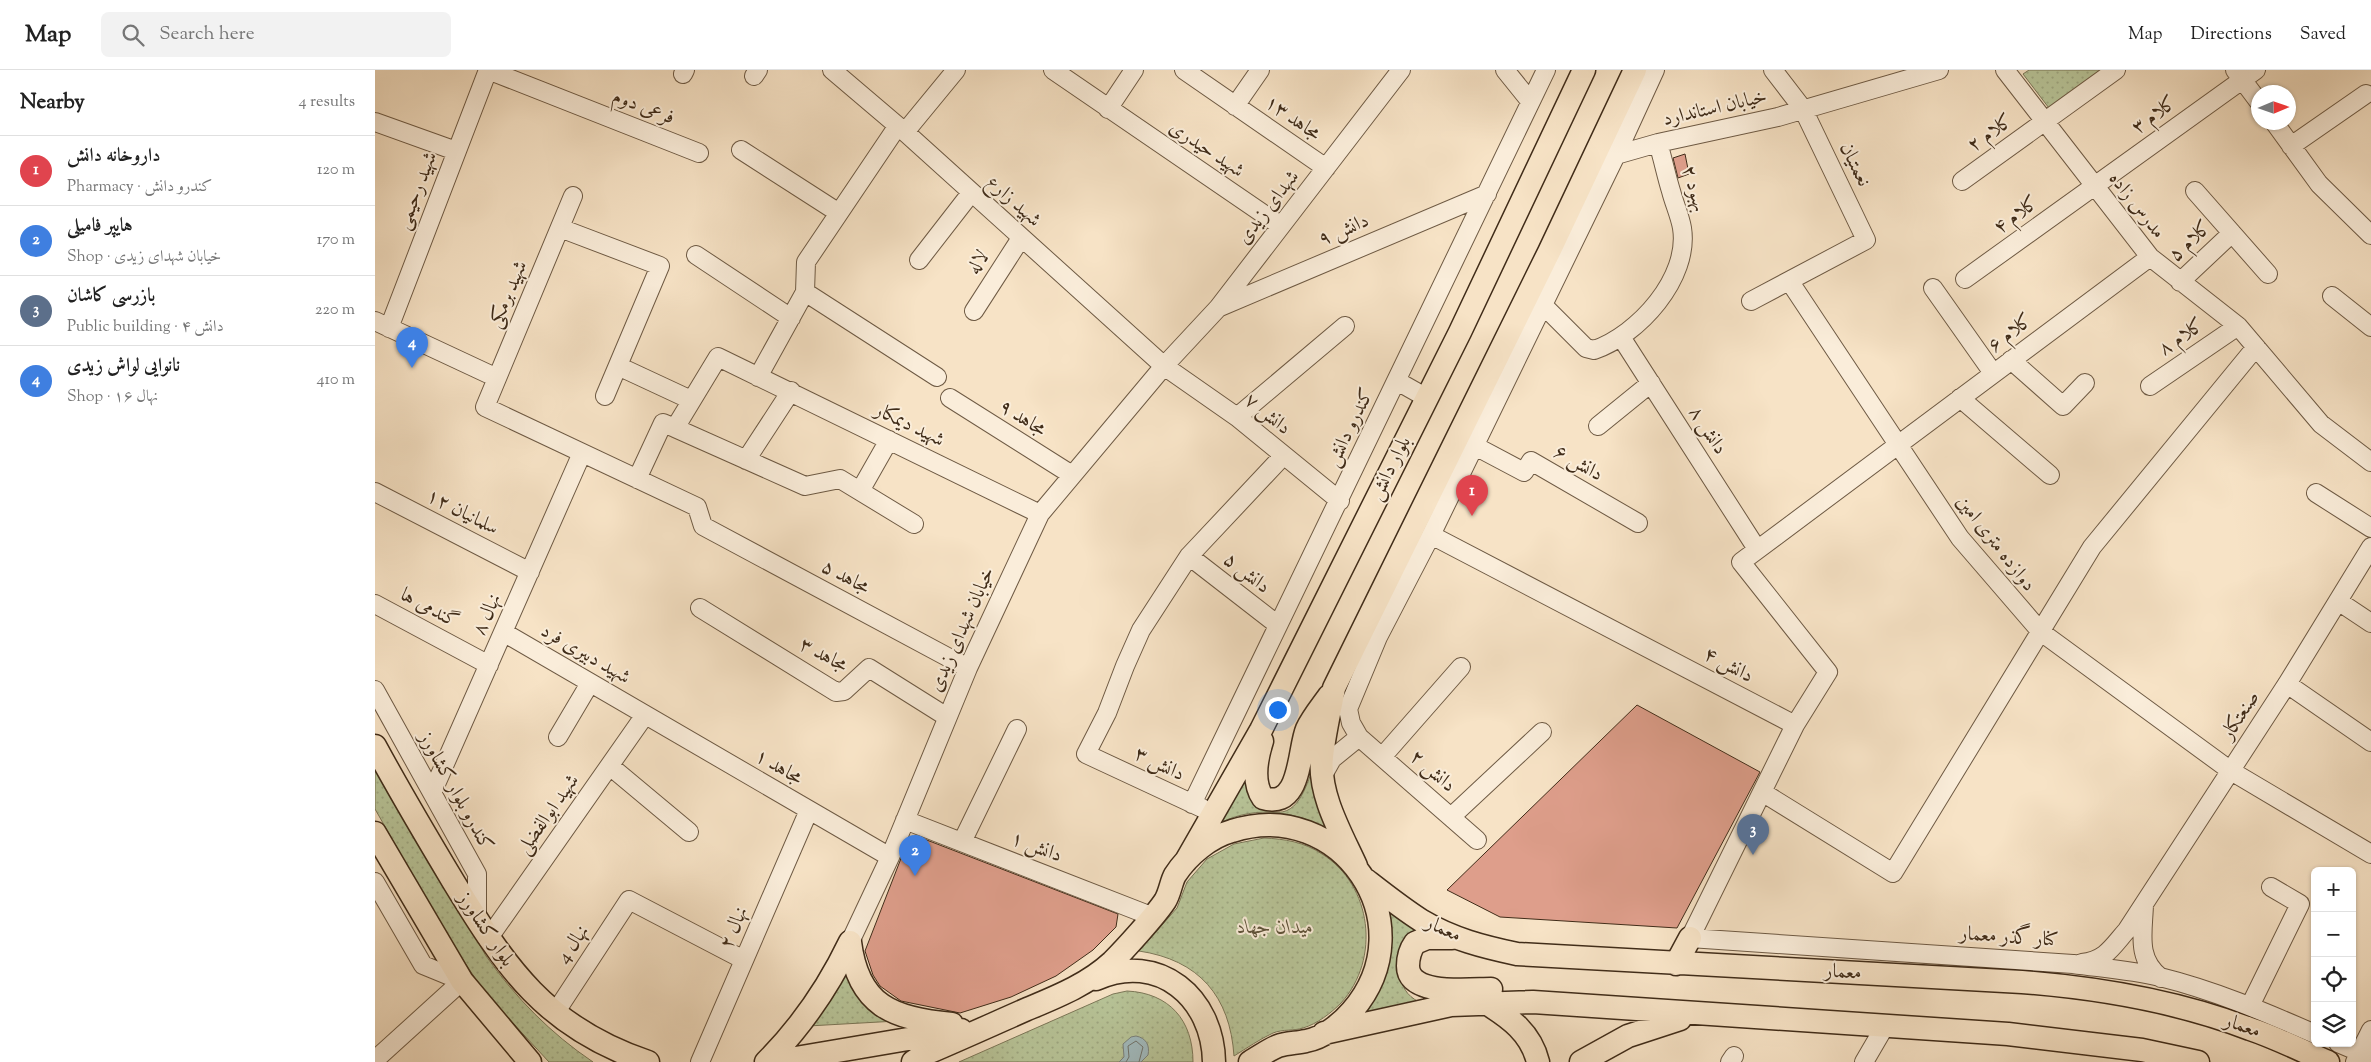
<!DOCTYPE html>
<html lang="en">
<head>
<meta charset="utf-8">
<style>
	body { margin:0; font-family:"Sorts Mill Goudy",Amiri,serif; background:#f2f2f2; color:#222 }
	.controls { position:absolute; right:15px; bottom:15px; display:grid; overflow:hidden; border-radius:8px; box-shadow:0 1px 4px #0004 }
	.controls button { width:45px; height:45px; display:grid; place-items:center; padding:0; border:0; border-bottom:1px solid #e0e0e0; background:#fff; color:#222; font:25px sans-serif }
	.compass { position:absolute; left:1876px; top:15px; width:45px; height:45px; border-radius:50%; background:#fff; box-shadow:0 1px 4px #0004; rotate:88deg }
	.you { position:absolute; left:902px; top:639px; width:18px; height:18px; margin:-12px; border:4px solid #fff; border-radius:50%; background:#1a73e8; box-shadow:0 0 0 8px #1a73e833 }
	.badge { display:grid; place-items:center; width:32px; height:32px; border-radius:50%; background:#8f2418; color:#fff; font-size:16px; font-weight:700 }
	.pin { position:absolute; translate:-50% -41px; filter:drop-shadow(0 1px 2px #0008) }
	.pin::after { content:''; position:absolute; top:26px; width:18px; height:15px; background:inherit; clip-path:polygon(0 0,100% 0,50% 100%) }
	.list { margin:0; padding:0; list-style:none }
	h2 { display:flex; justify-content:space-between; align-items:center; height:65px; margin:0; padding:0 20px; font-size:21px }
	h2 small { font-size:16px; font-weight:400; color:#767676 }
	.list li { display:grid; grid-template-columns:32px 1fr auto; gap:15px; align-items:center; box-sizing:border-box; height:70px; padding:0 20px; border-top:1px solid #e0e0e0 }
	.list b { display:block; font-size:19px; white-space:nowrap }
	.list p { margin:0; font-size:16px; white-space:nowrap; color:#767676 }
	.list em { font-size:16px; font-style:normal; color:#767676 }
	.icon { flex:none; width:28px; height:28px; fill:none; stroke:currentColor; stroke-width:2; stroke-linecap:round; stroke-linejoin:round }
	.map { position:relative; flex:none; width:1996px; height:992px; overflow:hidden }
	header { display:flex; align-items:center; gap:30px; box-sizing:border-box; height:70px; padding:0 25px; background:#fff; border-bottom:1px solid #e0e0e0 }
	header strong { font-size:24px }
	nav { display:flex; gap:28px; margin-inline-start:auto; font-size:18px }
	.search { width:350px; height:45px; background:#f2f2f2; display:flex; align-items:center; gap:12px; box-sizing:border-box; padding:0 18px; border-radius:8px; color:#767676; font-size:19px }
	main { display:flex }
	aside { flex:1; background:#fff }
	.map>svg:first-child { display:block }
</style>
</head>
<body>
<header>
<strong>Map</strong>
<div class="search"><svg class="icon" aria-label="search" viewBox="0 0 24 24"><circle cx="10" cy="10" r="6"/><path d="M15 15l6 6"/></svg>Search here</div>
<nav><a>Map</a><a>Directions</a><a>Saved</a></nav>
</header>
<main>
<aside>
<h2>Nearby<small>4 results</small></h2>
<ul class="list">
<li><span class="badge" style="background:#e0444e">1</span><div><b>داروخانه دانش</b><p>Pharmacy · کندرو دانش</p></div><em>120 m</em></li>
<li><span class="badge" style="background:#3f7fe0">2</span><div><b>هایپر فامیلی</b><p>Shop · خیابان شهدای زیدی</p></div><em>170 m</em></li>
<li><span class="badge" style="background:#5c6f8a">3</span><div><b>بازرسی کاشان</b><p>Public building · دانش ۴</p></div><em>220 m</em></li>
<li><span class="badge" style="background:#3f7fe0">4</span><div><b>نانوایی لواش زیدی</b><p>Shop · نهال ۱۶</p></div><em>410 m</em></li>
</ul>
</aside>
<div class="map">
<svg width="1996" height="992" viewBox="0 0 1996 992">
	<defs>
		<pattern id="green-dots" width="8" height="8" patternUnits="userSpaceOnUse" patternTransform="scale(1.25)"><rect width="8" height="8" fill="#b8c599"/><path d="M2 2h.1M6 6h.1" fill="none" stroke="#9fa983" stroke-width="1.8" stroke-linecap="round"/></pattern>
	</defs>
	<rect width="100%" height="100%" fill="#f7e3c6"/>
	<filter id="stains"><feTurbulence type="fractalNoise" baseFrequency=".004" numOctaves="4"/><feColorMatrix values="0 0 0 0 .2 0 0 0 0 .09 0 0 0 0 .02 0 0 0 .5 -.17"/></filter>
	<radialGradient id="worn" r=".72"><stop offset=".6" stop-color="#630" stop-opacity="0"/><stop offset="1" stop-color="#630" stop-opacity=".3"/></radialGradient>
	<!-- green -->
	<path fill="url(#green-dots)" stroke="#7c7859" d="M1654,0H1735L1677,42L1648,4Z
		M0,691L111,886C141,928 175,963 218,992H174L110,923L74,869L0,739Z
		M940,693L957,761C922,742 883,734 845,753L876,696C879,708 880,724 886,734C888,739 894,741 899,742C925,746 932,712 940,693Z
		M889,768C910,769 929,772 947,784C997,815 1006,889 966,933C956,943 942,954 928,958C919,961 908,959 898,963C885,969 872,978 859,986C855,926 824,890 764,881L802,838L812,812L832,789L859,774Z
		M1006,830L1061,864L1025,903C1027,917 1031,925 1044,932L979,948Z
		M471,895L522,951L433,956Z
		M752,921C794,923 818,950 818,992H584L738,924Z"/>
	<!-- water -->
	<path fill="#a1bbbf" stroke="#7a827d" d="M761,966C771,968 775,975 773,985L766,992H744L749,987L748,974L756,967Z"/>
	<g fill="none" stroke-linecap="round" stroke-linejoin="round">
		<!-- shore -->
		<path stroke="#70746c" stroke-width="1" d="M751,992L754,987L753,976L761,971L768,977L764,992"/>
	</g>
	<!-- building -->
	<path fill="#de9e8b" stroke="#402c19" d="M1310,84L1314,104L1303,108L1298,88Z
		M1262,635L1385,702L1302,858L1125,847L1072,820Z
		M544,767L743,844L741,857L718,880L681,906L636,927L585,943L526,931L505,916L498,905L490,881L532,773Z"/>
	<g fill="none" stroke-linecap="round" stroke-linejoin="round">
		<defs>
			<path id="minor" d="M113,0L324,83
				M457,0L530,62L789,296L862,347L965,431
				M678,0L906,156
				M809,0L951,98
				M1130,0L1155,31
				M1630,0L1775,187L1863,256L1946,354L1996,392
				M1860,0L1884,32
				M308,4L310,0
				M379,6L383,0
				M860,36L885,0
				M733,39L759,0
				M0,52L81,81
				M1899,52L1944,114L1996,165
				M530,62L581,0
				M1916,76L1991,24
				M366,80L464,143
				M1241,85L1283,73L1403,47L1564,0
				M1587,111L1741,0
				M1820,121L1893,204
				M198,126L110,337L322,437L328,456L593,598
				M185,158L285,196L230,326
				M321,185L416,248
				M1775,187L1366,492L1453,602L1420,655L1315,868L1698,894C1727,898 1756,900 1785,907C1838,920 1890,942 1940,964
				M544,190L596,123
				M1590,209L1881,0
				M1415,212L1585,468L1666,562L1856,701L1996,784
				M1805,212L1857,163
				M1558,218L1618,303
				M430,222L562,307
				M1957,226L1996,257
				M1160,227L1211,278L1219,280C1263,265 1315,208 1307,158C1305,146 1299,133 1296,121C1291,105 1288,89 1283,73
				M1376,231L1491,170L1428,39L1398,0
				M845,237L1112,124
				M599,241L646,168
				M0,251L122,308
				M14,258L113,0
				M1246,267L1382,479
				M1636,290L1688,336L1710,313
				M243,296L316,330
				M383,307L430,222L431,192L522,57
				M1022,311L1052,328
				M1775,316L1863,256
				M575,328L697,405
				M1585,328L1675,405
				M862,347L970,256
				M1223,356L1276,313
				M300,358L430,416L465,409L539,454
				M1098,375L1149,402L1156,391L1263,453
				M371,390L416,321
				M262,409L288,353L300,358L343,287L665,444
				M485,421L514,370
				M0,422L155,502
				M1941,423L1996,458
				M1056,465L1420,655
				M814,486L903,555
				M1963,531L1996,553
				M0,534L114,595
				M325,538L461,622L469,621L494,598L572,647
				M128,562L515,787
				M1912,614L1996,672
				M0,620L102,804V850
				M183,667L215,613
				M1007,687L1086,597
				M235,696L314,762
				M948,705L957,689L984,667
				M1387,722L1518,803L1717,477L1881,277
				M57,723L207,383
				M817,734L1171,0
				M827,738L711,684L732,643L750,596L766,560L814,486L908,386
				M1076,747L1167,662
				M530,750L776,846
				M1102,770L984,667L976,653L973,639L1003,567L1056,465L1241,85L1280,0
				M587,772L642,659
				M0,812L48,895L87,911L0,990
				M1769,835C1768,863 1761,889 1786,908
				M113,869L270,645
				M475,872L515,787L593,598L665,444L789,296L843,238L1026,0
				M1707,893C1731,890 1737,877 1752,860L1912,614L1996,477
				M1875,936L1925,834L1896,817
				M180,943L254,830L369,890
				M1963,973L1996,987
				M325,992L434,740
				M1355,992L1359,986
				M1489,992L1510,956
				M1980,992L1996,960"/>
			<path id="major" d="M887,671C881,690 877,712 888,728C927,740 923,680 932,659C937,648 947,636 954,626
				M0,676C25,722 51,766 78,811C131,898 171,958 273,992
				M0,763L87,911L155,992
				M811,791L886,660L1085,262L1209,0
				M981,796C966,763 943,724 947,687C949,664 955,641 959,618L1174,182L1260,0
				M991,810C1009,824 1028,839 1047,851C1077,869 1109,877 1142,884L1647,912C1725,918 1802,931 1875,959C1902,968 1927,981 1953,992
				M1077,868H1052L1040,873C1035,880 1033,887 1033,896C1033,927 1096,919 1116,919
				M475,872C483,936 518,949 577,954
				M1301,894L1315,868
				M721,909C784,881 838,928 839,992
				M1111,933C1135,948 1156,963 1163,992
				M949,963L1076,935L1158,932L1633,964L1767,980L1823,992
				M391,992C427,956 453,918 475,872
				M397,992L586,960
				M538,992L550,984C583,970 616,955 650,940C681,927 712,915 737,892C750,879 780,846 790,831C795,823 796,812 800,805C813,785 835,767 857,761C965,726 1053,853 977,941C966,954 948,968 931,971C922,973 911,973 903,976C893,980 884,987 875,992
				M1206,992L1253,966L1305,949"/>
		</defs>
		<!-- minor casing -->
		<use href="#minor" stroke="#6e5a44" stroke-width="20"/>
		<!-- major casing -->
		<use href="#major" stroke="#402c19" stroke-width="25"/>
		<!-- minor -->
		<use href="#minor" stroke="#faedda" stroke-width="18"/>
		<!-- major -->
		<use href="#major" stroke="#f7e3c6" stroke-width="22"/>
	</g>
	<g text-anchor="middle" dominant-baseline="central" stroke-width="4" stroke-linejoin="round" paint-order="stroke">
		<!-- street labels -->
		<g font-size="20" fill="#402c19" stroke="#faedda">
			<text transform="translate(268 38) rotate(21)">فرعی دوم</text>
			<text transform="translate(1340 39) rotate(-13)">خیابان استاندارد</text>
			<text transform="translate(1780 46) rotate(-36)">کلام ۳</text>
			<text transform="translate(917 49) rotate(35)">مجاهد ۱۳</text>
			<text transform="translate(1616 64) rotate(-35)">کلام ۲</text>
			<text transform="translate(831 80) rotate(34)">شهید حیدری</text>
			<text transform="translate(1479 95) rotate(64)">نعمتیان</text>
			<text transform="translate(1318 119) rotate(74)">بهبود ۲</text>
			<text transform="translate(43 121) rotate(-69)">شهید رحیمی</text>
			<text transform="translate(638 132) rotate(42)">شهید زارع</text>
			<text transform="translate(1761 136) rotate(52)">مدرس زاده</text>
			<text transform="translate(894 138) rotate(-52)">شهدای زیدی</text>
			<text transform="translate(1642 146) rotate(-36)">کلام ۴</text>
			<text transform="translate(969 161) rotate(-23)">دانش ۹</text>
			<text transform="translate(1816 172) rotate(-43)">کلام ۵</text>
			<text transform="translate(604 193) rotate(-57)">لاله</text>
			<text transform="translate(134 225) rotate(-67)">شهید برمکی</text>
			<text transform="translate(1636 264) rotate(-37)">کلام ۶</text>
			<text transform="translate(1807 268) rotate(-34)">کلام ۸</text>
			<text transform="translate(892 345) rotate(39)">دانش ۷</text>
			<text transform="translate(647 349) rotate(32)">مجاهد ۹</text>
			<text transform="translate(534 356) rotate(26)">شهید دیمکار</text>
			<text transform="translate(976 358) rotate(-64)">کندرو دانش</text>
			<text transform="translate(1332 361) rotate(57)">دانش ۸</text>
			<text transform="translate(1203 394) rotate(30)">دانش ۶</text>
			<text transform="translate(1016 399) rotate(-63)">بلوار دانش</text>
			<text transform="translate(87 443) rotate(27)">سلمانیان ۱۲</text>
			<text transform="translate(1620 474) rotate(52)">دوازده متری امین</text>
			<text transform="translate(871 504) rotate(38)">دانش ۵</text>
			<text transform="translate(470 508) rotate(28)">مجاهد ۵</text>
			<text transform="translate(54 539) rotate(28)">گندمی ها</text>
			<text transform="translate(113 545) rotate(-66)">نهال ۸</text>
			<text transform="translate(588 560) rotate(-66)">خیابان شهدای زیدی</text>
			<text transform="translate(210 585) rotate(30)">شهید دبیری فرد</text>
			<text transform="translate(448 586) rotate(28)">مجاهد ۳</text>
			<text transform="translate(1353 596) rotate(28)">دانش ۴</text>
			<text transform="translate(1866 646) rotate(-57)">صنعتکار</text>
			<text transform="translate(784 695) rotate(26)">دانش ۳</text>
			<text transform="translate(403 698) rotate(30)">مجاهد ۱</text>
			<text transform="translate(1057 702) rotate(41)">دانش ۲</text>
			<text transform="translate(80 722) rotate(61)">کندرو بلوار کشاورز</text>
			<text transform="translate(174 745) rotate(-55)">شهید ابوالفضلی</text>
			<text transform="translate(661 778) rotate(21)">دانش ۱</text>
			<text transform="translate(360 858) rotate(-67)">نهال ۲</text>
			<text transform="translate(110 860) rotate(56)">بلوار کشاورز</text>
			<text transform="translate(1068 860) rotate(25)">معمار</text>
			<text transform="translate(1634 868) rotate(4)">کنار گذر معمار</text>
			<text transform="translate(199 875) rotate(-56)">نهال 4</text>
			<text transform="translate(1468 903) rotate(3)">معمار</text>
			<text transform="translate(1867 957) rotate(19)">معمار</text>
		</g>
		<!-- park labels -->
		<g font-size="20" font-style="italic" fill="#5e5239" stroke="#faedda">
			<text x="900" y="858">میدان جهاد</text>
		</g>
	</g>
	<rect width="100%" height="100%" filter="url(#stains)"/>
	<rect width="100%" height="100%" fill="url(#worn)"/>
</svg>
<div class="controls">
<button>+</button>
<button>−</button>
<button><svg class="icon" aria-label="locate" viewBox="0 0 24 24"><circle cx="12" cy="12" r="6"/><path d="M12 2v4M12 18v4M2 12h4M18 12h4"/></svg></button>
<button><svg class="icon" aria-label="layers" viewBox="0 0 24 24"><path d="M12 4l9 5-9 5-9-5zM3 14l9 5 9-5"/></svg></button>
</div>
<svg class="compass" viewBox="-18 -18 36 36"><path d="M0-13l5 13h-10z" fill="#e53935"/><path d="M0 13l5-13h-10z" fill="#767676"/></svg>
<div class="you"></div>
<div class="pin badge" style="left:1097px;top:446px;background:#e0444e">1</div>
<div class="pin badge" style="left:540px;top:806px;background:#3f7fe0">2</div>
<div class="pin badge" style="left:1378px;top:785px;background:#5c6f8a">3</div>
<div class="pin badge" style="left:37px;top:298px;background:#3f7fe0">4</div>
</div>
</main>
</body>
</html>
